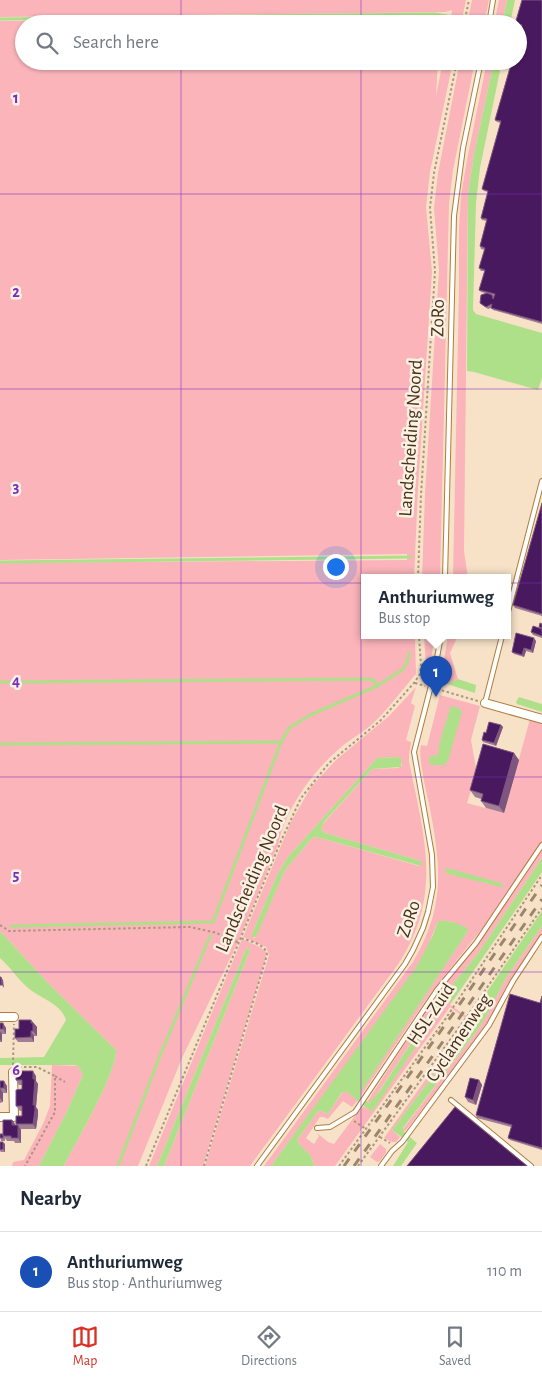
<!DOCTYPE html>
<html lang="en">
<head>
<meta charset="utf-8">
<style>
	body { margin:0; font-family:"Alegreya Sans",sans-serif; background:#f6f6f7; color:#1f2937 }
	.you { position:absolute; left:335px; top:566px; width:18px; height:18px; margin:-12px; border:4px solid #fff; border-radius:50%; background:#1a73e8; box-shadow:0 0 0 8px #1a73e833 }
	.badge { display:grid; place-items:center; width:32px; height:32px; border-radius:50%; background:#d93025; color:#fff; font-size:16px; font-weight:700 }
	.pin { position:absolute; translate:-50% -41px; filter:drop-shadow(0 1px 2px #0008) }
	.pin::after { content:''; position:absolute; top:26px; width:18px; height:15px; background:inherit; clip-path:polygon(0 0,100% 0,50% 100%) }
	.popup { position:absolute; left:361px; top:574px; width:150px; height:65px; box-sizing:border-box; display:grid; place-content:center; border-radius:0px; background:#fff; filter:drop-shadow(0 1px 4px #0005); font-size:16px; white-space:nowrap; color:#747a83 }
	.popup b { font-size:19px; color:#1f2937 }
	.popup::after { content:''; position:absolute; left:50%; top:100%; margin-left:-10px; border:10px solid transparent; border-top-color:#fff }
	.list { margin:0; padding:0; list-style:none }
	h2 { display:flex; justify-content:space-between; align-items:center; height:65px; margin:0; padding:0 20px; font-size:21px }
	h2 small { font-size:16px; font-weight:400; color:#747a83 }
	.list li { display:grid; grid-template-columns:32px 1fr auto; gap:15px; align-items:center; box-sizing:border-box; height:80px; padding:0 20px; border-top:1px solid #e0e1e3 }
	.list b { display:block; font-size:19px; white-space:nowrap }
	.list p { margin:0; font-size:16px; white-space:nowrap; color:#747a83 }
	.list em { font-size:16px; font-style:normal; color:#747a83 }
	.icon { flex:none; width:28px; height:28px; fill:none; stroke:currentColor; stroke-width:2; stroke-linecap:round; stroke-linejoin:round }
	.map { position:relative; flex:none; width:542px; height:1166px; overflow:hidden }
	.search { position:absolute; background:#fff; box-shadow:0 1px 4px #0004; left:15px; right:15px; top:15px; height:55px; display:flex; align-items:center; gap:12px; box-sizing:border-box; padding:0 18px; border-radius:28px; color:#747a83; font-size:19px }
	.sheet { height:145px; background:#fff }
	nav { display:flex; justify-content:space-around; align-items:center; box-sizing:border-box; height:70px; border-top:1px solid #e0e1e3; background:#fff; font-size:14px; color:#747a83 }
	nav a { display:grid; justify-items:center; gap:2px }
	nav .on { color:#d93025 }
	.map>svg:first-child { display:block }
</style>
</head>
<body>
<div class="map">
<svg width="542" height="1166" viewBox="0 0 542 1166">
	<rect width="100%" height="100%" fill="#f7e2c8"/>
	<!-- green -->
	<path fill="#fab4ba" fill-rule="evenodd" d="M0,0H466L461,24H450L452,10L445,12L0,17Z
		M472,0H489L484,24H467Z
		M499,0H507L502,24H494Z
		M437,17L441,18V24H24V61H438L436,96L443,61H453L430,172L426,207L432,272L418,488L414,578H365V636H415L416,674C401,691 387,711 370,726C360,734 349,740 339,749C312,772 285,810 278,845L239,940L182,1058L138,1166H64C76,1142 117,1073 116,1050L48,983L0,931V563L407,560V554L0,560V21Z
		M460,61H475L453,170L449,203L440,578H422L425,494L439,270L434,208L438,173Z
		M487,61H494L474,154L468,194L464,551L468,578H453L459,288V229L461,195L467,160Z
		M424,636H435L427,680Z
		M448,636H458L450,653L458,679L447,684L441,679Z
		M416,687L411,703L415,706L406,740L411,742L409,755V762C424,835 443,895 399,963L250,1166H205L269,955L266,947L243,937L291,822L311,787L336,760L389,716ZM400,757L402,766L398,768L372,769L322,825L321,829L325,833L421,861L419,866L320,838L313,837L285,870L255,938L252,937V934L278,873L288,857L377,758Z
		M440,695L480,706L471,740L476,768V775L467,803L504,813L530,719L542,723V841L484,926L430,994L360,1097L359,1094L467,932C459,923 450,920 438,921L426,951L413,973L271,1166H264L413,962C446,906 441,865 429,804C425,786 421,769 420,751L421,745L427,746Z
		M542,850V858L479,952L436,1005L374,1099L370,1103L367,1102L437,994L475,948Z
		M542,926V933L513,976L485,1029L407,1129L404,1132L403,1129L476,1032L487,1015L506,978Z
		M242,939L260,947L266,952V957L203,1166H164L250,950L247,947L157,1166H149Z
		M447,1000L475,1020L392,1130L400,1137L396,1142H392L384,1138L468,1020L450,1007L335,1166H314C311,1149 302,1152 297,1140L319,1110L328,1114L343,1091L347,1092L358,1100L352,1107L343,1101L328,1119L323,1117H320L306,1138L314,1144L319,1136L317,1133L328,1142L334,1144L357,1113L364,1106L372,1111Z
		M52,1065L78,1066L83,1075L67,1111L39,1166H12L13,1162L24,1160L43,1124L50,1106Z
		M380,1144L386,1149V1153L380,1161L377,1162L370,1157Z"/>
	<!-- water -->
	<path fill="#aee08a" d="M507,0H515L510,24H502Z
		M494,61H502L480,168L476,203L473,310L476,314L542,333V378L538,390L474,372L467,371L468,194L474,154Z
		M458,679L476,685L475,693L447,684Z
		M519,697L542,704V712L517,704L516,702Z
		M451,706L459,708L462,712L448,761L444,765H430L429,757L438,755L440,741Z
		M401,757V767L372,769L324,822L321,829L325,833L421,861L422,862L421,866L320,838L313,837L285,870L256,937H252V934L278,873L288,857L377,758Z
		M542,858V926L506,978L487,1015L476,1032L403,1128L404,1132L417,1143L401,1166H393L408,1142L392,1130L475,1020L447,1000L372,1112L347,1092H342L328,1114L319,1110L297,1140C302,1152 310,1147 314,1166H271L417,966L433,935L438,921C448,920 458,923 467,928L468,931L360,1093V1096L369,1103L379,1092L436,1005L479,952Z
		M447,868L501,883L504,887H501L448,874L445,871Z
		M0,931L48,983L116,1050C117,1073 76,1142 64,1166H39L67,1111L83,1075L78,1066L74,1065H0V1058L44,1057L66,1020C61,1003 39,998 27,987C17,978 10,967 0,958Z
		M247,947L250,950L164,1166H157Z"/>
	<!-- pier -->
	<path fill="#f7e2c8" d="M542,872V911L469,1018L450,1005Z"/>
	<g fill="none" stroke-linecap="round" stroke-linejoin="round">
		<!-- stream -->
		<path stroke="#aee08a" stroke-width="3" d="M0,19L435,14L447,16
			M0,562L410,557
			M0,682L369,679L375,681L377,686
			M0,744L281,742
			M11,926L213,922L281,742L289,728L310,715L377,686L402,670L407,663L409,653
			M118,1166L159,1058L210,936"/>
		<defs>
			<path id="service" d="M489,24L493,0
				M445,578L454,216L463,148L481,61
				M507,616L542,481
				M485,703L502,636
				M451,1100L531,1166
				M317,1128L330,1127L355,1112L437,990L476,943L542,845
				M257,1166L405,964L413,950L423,928L428,912L433,887L432,855L414,752L434,674L441,636
				M381,1166L392,1151L402,1142L489,1025L513,981L542,937"/>
			<path id="minor" d="M485,703L542,719
				M0,1017H14
				M0,1117H14L13,1072"/>
		</defs>
		<!-- service casing -->
		<use href="#service" stroke="#ae7e3b" stroke-width="6"/>
		<!-- minor casing -->
		<use href="#minor" stroke="#ae7e3b" stroke-width="10"/>
		<!-- path -->
		<path stroke="#ac977c" stroke-width="2" stroke-dasharray="2.5 2.5" stroke-linecap="butt" d="M464,24L469,0
			M418,578L421,495L435,271L430,208L434,173L457,61
			M415,683L425,686
			M437,689L478,701
			M0,925L9,931L190,927L217,933L228,940L238,942
			M13,1065L14,1024
			M19,1067H37L55,1076V1112L25,1166
			M55,1076L65,1082
			M354,1121L366,1129
			M380,1137L390,1143
			M146,1166L281,841L301,798L329,763L380,721L414,683L420,674L421,666L419,636
			M204,1166L267,955C266,944 250,941 240,938
			M339,1166L444,1021L542,875
			M358,1166L466,1018L542,908"/>
		<!-- service -->
		<use href="#service" stroke="#fff" stroke-width="4"/>
		<!-- minor -->
		<use href="#minor" stroke="#fff" stroke-width="8"/>
		<!-- rail -->
		<path stroke="#9b866b" stroke-width="3" stroke-dasharray="9 9" stroke-linecap="butt" d="M344,1166L455,1011L542,885
			M354,1166L444,1040L542,899"/>
	</g>
	<!-- wall -->
	<path fill="#a07e94" d="M542,0V324L493,310L491,308L488,309L482,305L480,303L485,293L481,292L479,290L485,271H481L479,268L485,250L481,249L480,246L487,221L482,220L481,218L488,192L484,191L482,189L501,123L497,122L495,120L521,27L518,26V24Z
		M542,503V616L515,608L513,605Z
		M542,624V638L533,635L531,632L540,628L539,627Z
		M536,641L533,653L526,651L524,657L514,654L512,652Z
		M501,725L503,727L496,746L483,742L482,740L486,733Z
		M519,760L504,813L486,808L481,801V799L475,797L470,790Z
		M542,996V1150L510,1140L508,1138L511,1127L477,1118L476,1115L540,1003Z
		M31,1020L37,1027V1036H34V1042H18L15,1038L19,1029Z
		M0,1023L6,1028V1034H2V1042H0Z
		M36,1076V1081L38,1084L36,1107L38,1110V1115L36,1129H20L21,1130V1143H15L14,1141H7L5,1138V1141H1L0,1134H3L12,1120L15,1125H17L16,1124L22,1116V1111H20L16,1106L22,1089V1085H19L16,1080Z
		M479,1080L482,1085L476,1105L468,1102L465,1097Z
		M0,1081L7,1086V1093H3V1102L0,1103Z
		M0,1142L5,1144V1152H1L0,1151Z"/>
	<!-- shaded-wall -->
	<path fill="#7d557e" d="M534,638L536,641L533,653L531,650Z
		M524,648L526,651L524,657L522,655Z
		M501,725L503,727L496,746L494,743Z
		M514,753L519,760L504,813L499,806Z
		M1,977L3,980L4,988L2,985Z
		M31,1020L37,1027V1036L33,1031Z
		M3,1023L6,1028V1034L3,1029Z
		M0,1031L2,1034V1042L0,1039Z
		M31,1031L34,1036V1042L31,1037Z
		M33,1071L36,1076V1081L38,1084L36,1107L38,1110V1115L36,1129L33,1124Z
		M479,1080L482,1085L476,1105L473,1100Z
		M4,1081L7,1086V1093L4,1088Z
		M0,1088L3,1093V1102L0,1098Z
		M12,1120L15,1124V1130L12,1125Z
		M18,1125L21,1130V1143L18,1138Z
		M3,1142L5,1144V1152L3,1149Z"/>
	<!-- building -->
	<path fill="#49195f" stroke="#7d557e" d="M522,0H542V322L491,308L492,304L486,307L480,303L481,295L487,293L492,295L493,299L495,294L479,290L485,270L479,268L485,248L480,246L487,219L481,218L488,191L482,189L501,121L495,120L512,61H518V38L522,25L518,24H515Z
		M542,503V614L513,605Z
		M540,623L542,624V628L539,627Z
		M533,626L542,629V636L531,632Z
		M516,633L534,638L531,650L524,648L522,655L512,652Z
		M489,722L501,725L494,743L482,740L484,732L486,733Z
		M483,744L514,753L499,806L481,801L483,794L470,790Z
		M0,977H1L2,985H0Z
		M510,994L540,1003L542,996V1148L508,1138L512,1125L476,1115Z
		M19,1020H31V1023H33V1031H31V1037L15,1038V1029H19Z
		M0,1023H3V1029H0Z
		M16,1071H33V1079H35L33,1105H35V1110L33,1124H16V1116H22V1106H16V1090L22,1089V1080H16Z
		M470,1078L479,1080L473,1100L465,1097Z
		M0,1081H4V1088H0Z
		M455,1107L527,1166H407Z
		M3,1120H12V1125H18V1138H11V1136H3Z
		M0,1134H3V1138H0Z
		M0,1142H3V1149L0,1150Z"/>
	<!-- grid -->
	<path fill="none" stroke="#7b2cbf" stroke-width="1" stroke-opacity="0.55" d="M181,0V24M361,0V24M181,61V1166M361,61V1166M0,194H542M0,389H542M0,583H542M0,777H542M0,972H542"/>
	<g text-anchor="middle" dominant-baseline="central" stroke-width="5" stroke-linejoin="round" paint-order="stroke">
		<!-- street labels -->
		<g font-size="19" fill="#473216" stroke="#fbf1e4">
			<text transform="translate(438 318) rotate(-89)">ZoRo</text>
			<text transform="translate(411 438) rotate(-86)">Landscheiding Noord</text>
			<text transform="translate(252 879) rotate(-67)">Landscheiding Noord</text>
			<text transform="translate(409 919) rotate(-71)">ZoRo</text>
			<text transform="translate(431 1014) rotate(-56)">HSL-Zuid</text>
			<text transform="translate(459 1038) rotate(-56)">Cyclamenweg</text>
		</g>
	</g>
	<g font-size="16" text-anchor="middle" font-weight="bold" fill="#7b2cbf" stroke="#fbf1e4" stroke-width="5" stroke-linejoin="round" paint-order="stroke">
		<text x="16" y="103">1</text>
		<text x="16" y="297">2</text>
		<text x="16" y="492">3</text>
		<text x="16" y="686">4</text>
		<text x="16" y="880">5</text>
		<text x="16" y="1075">6</text>
	</g>
</svg>
<div class="you"></div>
<div class="pin badge" style="left:436px;top:697px;background:#1a4fb4">1</div>
<div class="popup"><b>Anthuriumweg</b>Bus stop</div>
<div class="search"><svg class="icon" aria-label="search" viewBox="0 0 24 24"><circle cx="10" cy="10" r="6"/><path d="M15 15l6 6"/></svg>Search here</div>
</div>
<section class="sheet">
<h2>Nearby<small></small></h2>
<ul class="list">
<li><span class="badge" style="background:#1a4fb4">1</span><div><b>Anthuriumweg</b><p>Bus stop · Anthuriumweg</p></div><em>110 m</em></li>
</ul>
</section>
<nav>
<a class="on"><svg class="icon" aria-label="map" viewBox="0 0 24 24"><path d="M3 6l6-2 6 2 6-2v14l-6 2-6-2-6 2zM9 4v14M15 6v14"/></svg>Map</a>
<a><svg class="icon" aria-label="directions" viewBox="0 0 24 24"><path d="M12 3l9 9-9 9-9-9zM9 14v-3h6M13 9l2 2-2 2"/></svg>Directions</a>
<a><svg class="icon" aria-label="saved" viewBox="0 0 24 24"><path d="M7 4h10v16l-5-4-5 4z"/></svg>Saved</a>
</nav>
</body>
</html>
